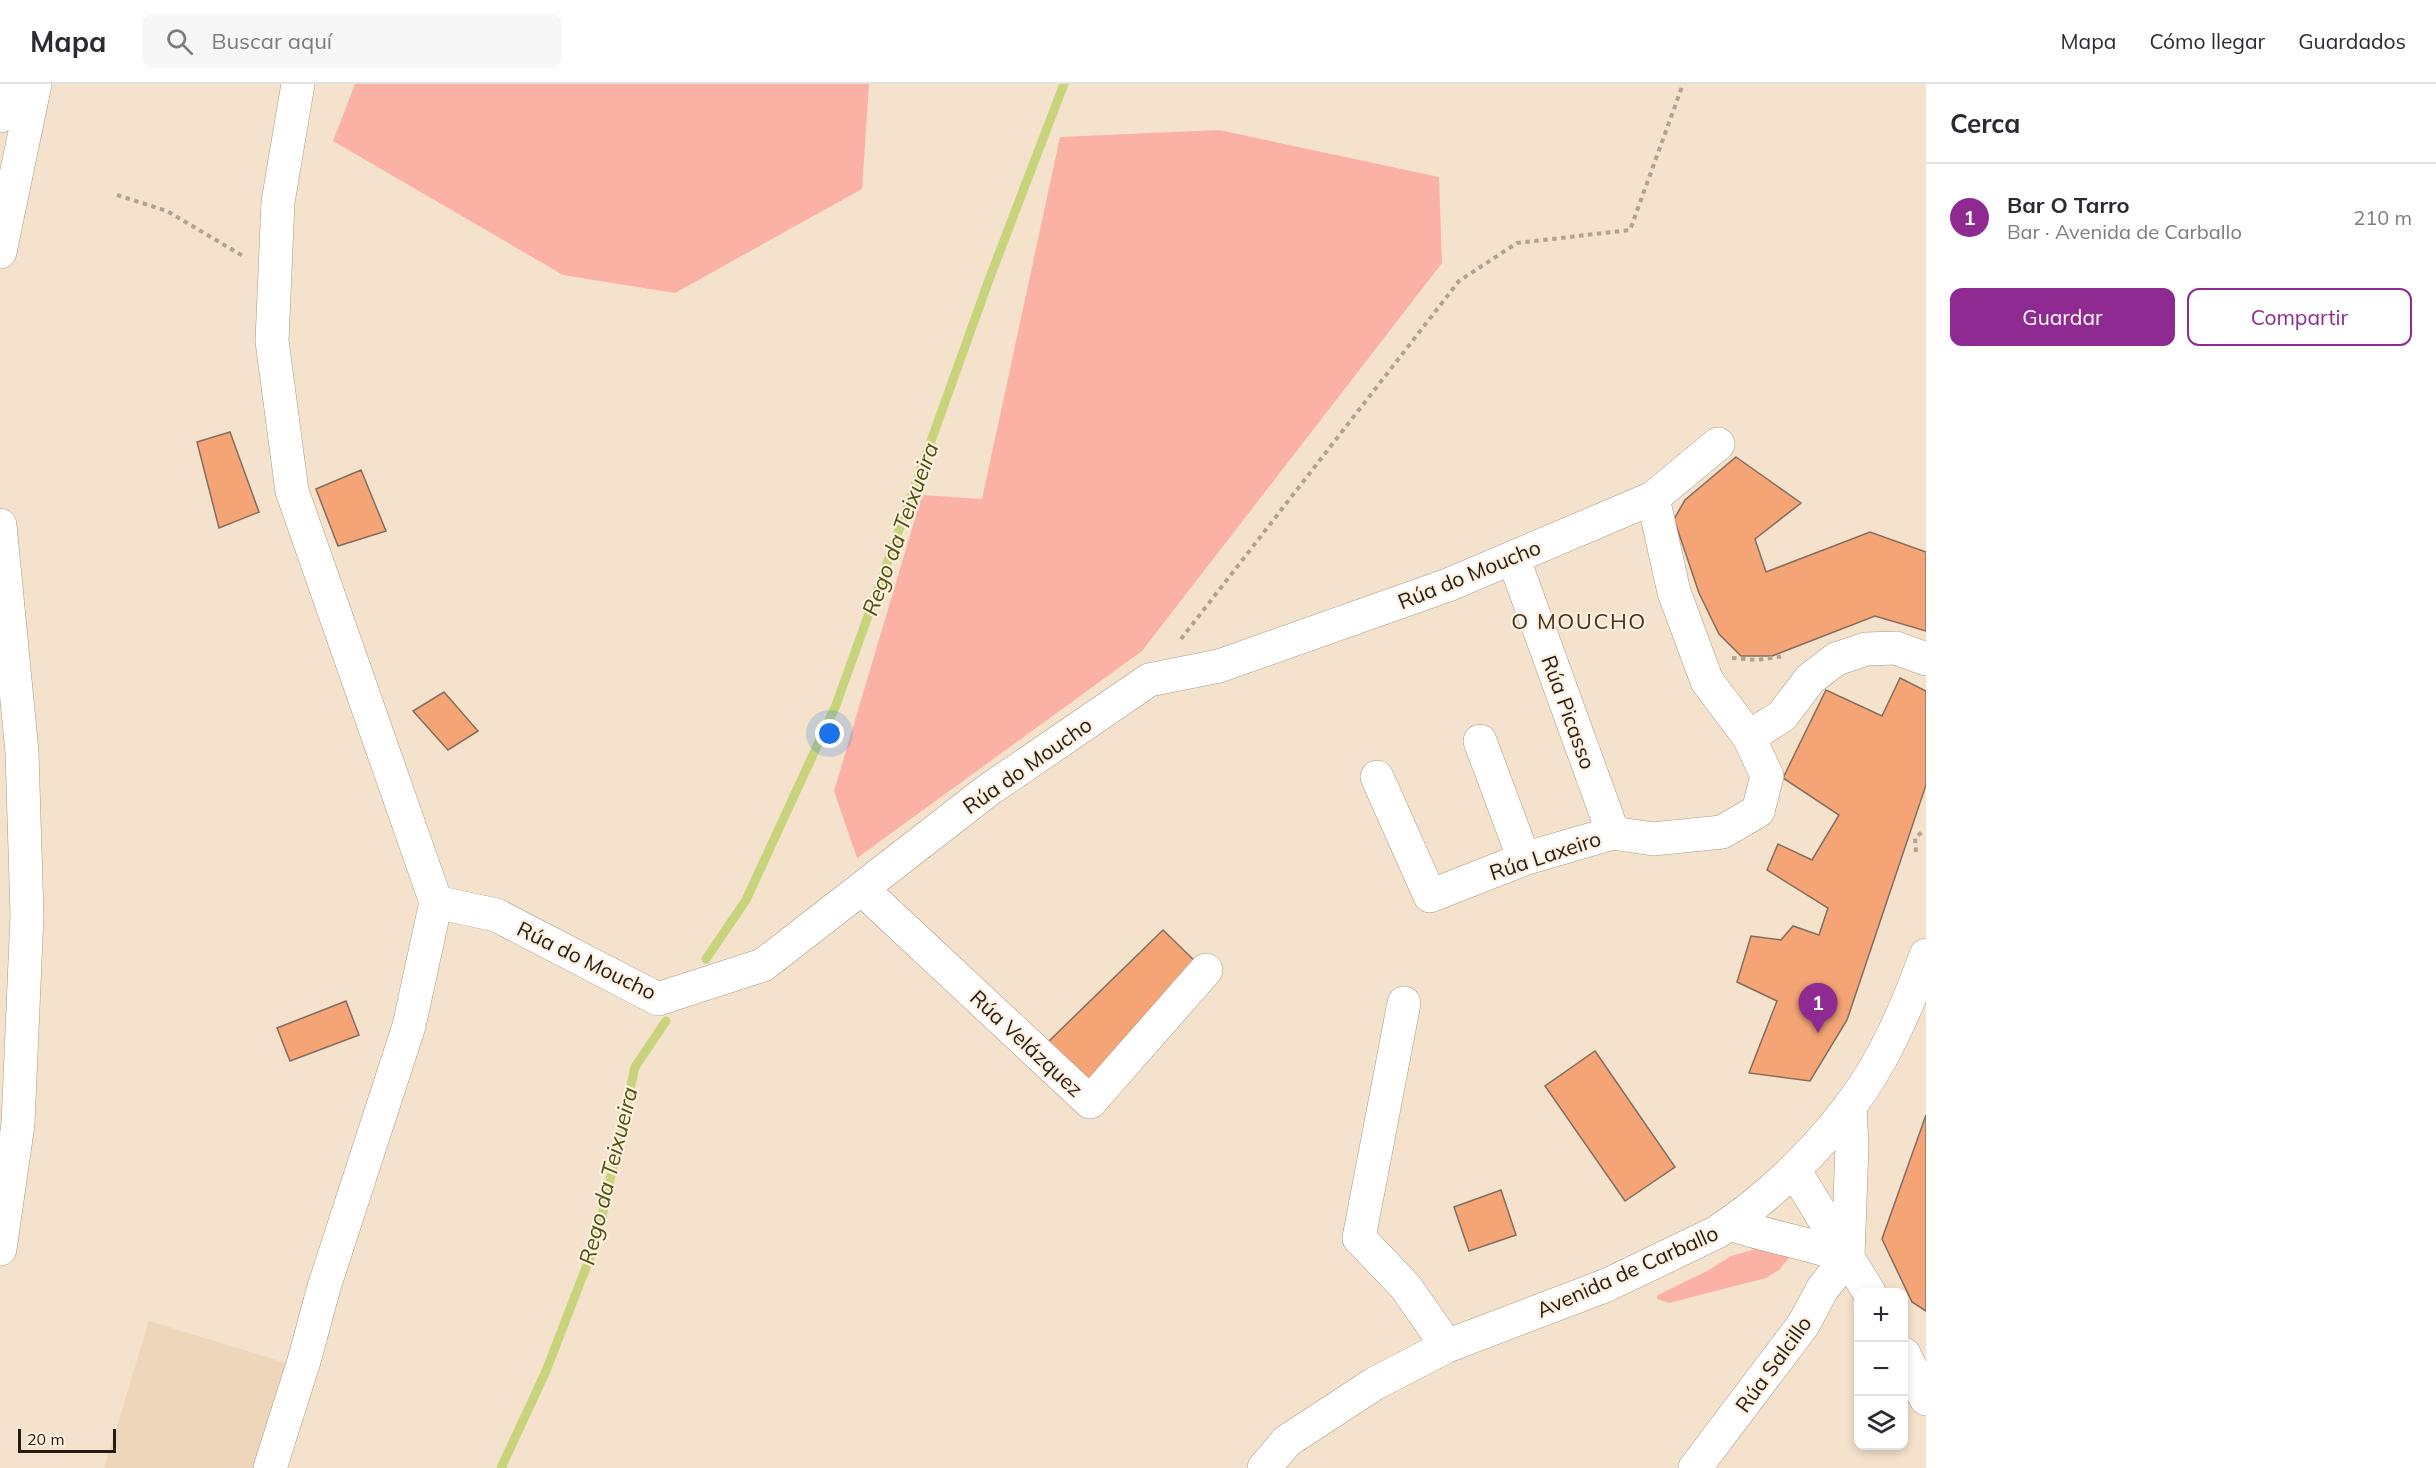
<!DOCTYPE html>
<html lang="es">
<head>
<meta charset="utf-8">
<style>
	body { margin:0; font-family:Mulish,sans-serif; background:#f7f7f7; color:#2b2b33 }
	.controls { position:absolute; right:18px; bottom:18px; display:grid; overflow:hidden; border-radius:12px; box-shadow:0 3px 9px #0003 }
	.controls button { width:54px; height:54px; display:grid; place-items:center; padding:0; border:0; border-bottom:2px solid #e1e1e2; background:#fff; color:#2b2b33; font:30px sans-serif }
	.scale { position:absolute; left:18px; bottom:15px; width:98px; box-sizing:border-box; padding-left:6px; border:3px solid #231c15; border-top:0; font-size:16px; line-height:21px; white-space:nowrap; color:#231c15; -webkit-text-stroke:4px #feefde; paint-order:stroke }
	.you { position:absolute; left:830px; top:650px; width:21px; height:21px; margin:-15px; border:4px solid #fff; border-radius:50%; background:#1a73e8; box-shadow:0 0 0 9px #1a73e833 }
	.badge { display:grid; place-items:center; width:39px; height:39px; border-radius:50%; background:#8e2a92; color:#fff; font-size:20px; font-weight:700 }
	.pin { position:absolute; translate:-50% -50px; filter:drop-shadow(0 2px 3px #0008) }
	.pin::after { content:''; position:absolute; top:32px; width:21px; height:18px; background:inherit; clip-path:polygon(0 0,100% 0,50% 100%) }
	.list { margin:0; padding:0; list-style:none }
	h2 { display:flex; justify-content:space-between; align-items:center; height:78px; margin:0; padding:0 24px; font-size:26px }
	h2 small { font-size:20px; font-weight:400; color:#7c7c81 }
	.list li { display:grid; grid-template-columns:39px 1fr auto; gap:18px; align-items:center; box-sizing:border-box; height:108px; padding:0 24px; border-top:2px solid #e1e1e2 }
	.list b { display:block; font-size:22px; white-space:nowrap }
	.list p { margin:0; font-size:20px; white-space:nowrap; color:#7c7c81 }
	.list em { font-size:20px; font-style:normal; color:#7c7c81 }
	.actions { display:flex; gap:12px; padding:18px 24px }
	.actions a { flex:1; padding:14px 0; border:2px solid #8e2a92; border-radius:12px; text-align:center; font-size:21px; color:#8e2a92 }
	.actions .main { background:#8e2a92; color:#fff }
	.icon { flex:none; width:33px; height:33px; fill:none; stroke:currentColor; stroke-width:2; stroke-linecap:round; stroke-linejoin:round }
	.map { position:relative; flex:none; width:1926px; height:1384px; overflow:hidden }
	header { display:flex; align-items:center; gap:36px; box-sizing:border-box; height:84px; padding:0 30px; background:#fff; border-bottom:2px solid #e1e1e2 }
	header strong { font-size:28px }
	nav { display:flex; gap:33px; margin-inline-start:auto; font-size:21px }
	.search { width:420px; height:54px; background:#f7f7f7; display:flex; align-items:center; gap:15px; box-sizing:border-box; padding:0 21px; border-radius:12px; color:#7c7c81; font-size:22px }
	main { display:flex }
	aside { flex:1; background:#fff }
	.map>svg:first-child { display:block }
</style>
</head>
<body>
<header>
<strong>Mapa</strong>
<div class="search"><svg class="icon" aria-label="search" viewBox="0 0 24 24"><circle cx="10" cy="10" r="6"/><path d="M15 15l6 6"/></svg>Buscar aquí</div>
<nav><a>Mapa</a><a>Cómo llegar</a><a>Guardados</a></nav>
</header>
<main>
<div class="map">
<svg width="1926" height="1384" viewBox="0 0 1926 1384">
	<rect width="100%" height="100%" fill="#f4e2cc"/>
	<!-- built -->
	<path fill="#edd6ba" d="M149,1237L289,1280L257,1384H104Z"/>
	<!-- green -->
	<path fill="#fbb2a5" d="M355,0H869L862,105L675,209L563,191L333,57Z
		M1219,46L1439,93L1442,179L1142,567L857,774L834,707L922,411L982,415L1060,53Z
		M1773,1160L1790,1173L1779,1186L1766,1194L1669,1219L1657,1215L1658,1211L1709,1186L1731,1172Z"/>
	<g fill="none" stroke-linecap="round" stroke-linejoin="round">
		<!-- stream -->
		<path stroke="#c8d47b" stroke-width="9" d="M706,875L746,816L836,621L990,193L1064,0
			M501,1384L546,1287L597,1155L635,983L666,937"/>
	</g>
	<!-- building -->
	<path fill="#f5a575" stroke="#846d60" stroke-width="1.5" d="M230,348L259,428L219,444L197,358Z
		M1736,373L1801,419L1755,455L1766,488L1870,448L1926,468V547L1875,532L1772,572H1741L1719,550L1699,509L1674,435L1685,416Z
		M361,386L386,447L338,462L316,405Z
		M1900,594L1926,607V701L1847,936L1810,997L1749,989L1777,917L1737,898L1751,852L1781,856L1793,842L1819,851L1828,824L1767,786L1778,760L1812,776L1839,731L1783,694L1826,606L1882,632Z
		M444,608L478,647L448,666L413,627Z
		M1163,846L1196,878L1094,1001L1046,960Z
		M346,917L359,951L290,977L277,944Z
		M1595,967L1675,1083L1625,1117L1545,1002Z
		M1926,1031V1227L1912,1218L1882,1155Z
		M1501,1106L1516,1151L1469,1167L1454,1123Z"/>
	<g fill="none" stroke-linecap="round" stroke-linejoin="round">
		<defs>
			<path id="minor" d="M1653,414L1718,360
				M1513,473L1613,749
				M1749,653L1782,632L1810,595L1836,575L1866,565L1896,564L1926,575
				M1480,657L1524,775
				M862,805L1090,1018L1206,886
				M436,818L496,831L658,915L763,881L987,707L1149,596L1219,582L1448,501L1653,414L1674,508L1707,597L1749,653L1767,692L1758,727L1722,748L1653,755L1613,749L1524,775L1430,812L1377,693
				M1404,919L1359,1154L1405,1202L1447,1262
				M1794,1086L1869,1208
				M1730,1140C1769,1153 1809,1159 1848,1173
				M1848,1173L1852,1061L1850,1023
				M1904,1270L1926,1315
				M270,1384L304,1277L324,1203L409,942L436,818L292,407L272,257L278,118L298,0
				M1695,1384L1803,1241L1823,1204L1848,1173"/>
			<path id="major" d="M1264,1384L1287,1357L1374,1300L1447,1262L1607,1201L1717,1148C1767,1115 1814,1070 1850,1022C1884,978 1907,923 1926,871"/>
			<path id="highway" d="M0,32L11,0
				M0,168L35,0
				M0,441L22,668L27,831L18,1040L0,1165"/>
		</defs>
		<!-- minor casing -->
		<use href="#minor" stroke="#aa9985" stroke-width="34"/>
		<!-- major casing -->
		<use href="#major" stroke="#aa9985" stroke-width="34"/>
		<!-- highway casing -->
		<use href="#highway" stroke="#aa9985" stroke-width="34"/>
		<!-- path -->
		<path stroke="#b1a291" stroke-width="4" stroke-dasharray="4.5 4.5" stroke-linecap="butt" d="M117,111L167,127L243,172
			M1181,555L1459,197L1517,159L1630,146L1683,0
			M1732,574L1757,576L1784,572
			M1916,768L1915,754L1923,747"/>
		<!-- minor -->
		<use href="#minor" stroke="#fff" stroke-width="33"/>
		<!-- major -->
		<use href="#major" stroke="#fff" stroke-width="33"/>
		<!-- highway -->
		<use href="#highway" stroke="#fff" stroke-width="33"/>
	</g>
	<g text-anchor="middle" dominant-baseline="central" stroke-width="4.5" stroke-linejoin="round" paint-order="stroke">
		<!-- street labels -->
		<g font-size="21" fill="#231c15" stroke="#feefde">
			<text transform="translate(1469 490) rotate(-22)">Rúa do Moucho</text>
			<text transform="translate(1569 628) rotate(70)">Rúa Picasso</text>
			<text transform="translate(1027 681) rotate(-35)">Rúa do Moucho</text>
			<text transform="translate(1545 771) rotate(-18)">Rúa Laxeiro</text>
			<text transform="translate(587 876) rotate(26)">Rúa do Moucho</text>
			<text transform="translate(1027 959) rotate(43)">Rúa Velázquez</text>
			<text transform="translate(1627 1187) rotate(-24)">Avenida de Carballo</text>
			<text transform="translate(1773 1280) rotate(-54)">Rúa Salcillo</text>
		</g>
		<!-- water labels -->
		<g font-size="22" font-style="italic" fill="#4c5210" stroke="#feefde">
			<text transform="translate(900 445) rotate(-70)">Rego da Teixueira</text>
			<text transform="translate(608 1092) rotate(-76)">Rego da Teixueira</text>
		</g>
		<!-- neighbourhood labels -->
		<g font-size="22" letter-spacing="1.5" fill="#433523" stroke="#feefde">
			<text x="1579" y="537">O MOUCHO</text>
		</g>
	</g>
</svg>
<div class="controls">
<button>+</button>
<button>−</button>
<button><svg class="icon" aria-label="layers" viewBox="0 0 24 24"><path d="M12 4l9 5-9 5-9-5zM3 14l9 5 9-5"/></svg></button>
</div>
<div class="scale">20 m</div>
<div class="you"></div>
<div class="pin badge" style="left:1818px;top:949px">1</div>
</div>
<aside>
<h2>Cerca<small></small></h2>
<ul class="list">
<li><span class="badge">1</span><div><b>Bar O Tarro</b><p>Bar · Avenida de Carballo</p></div><em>210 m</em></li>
</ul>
<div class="actions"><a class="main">Guardar</a><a>Compartir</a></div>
</aside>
</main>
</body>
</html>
